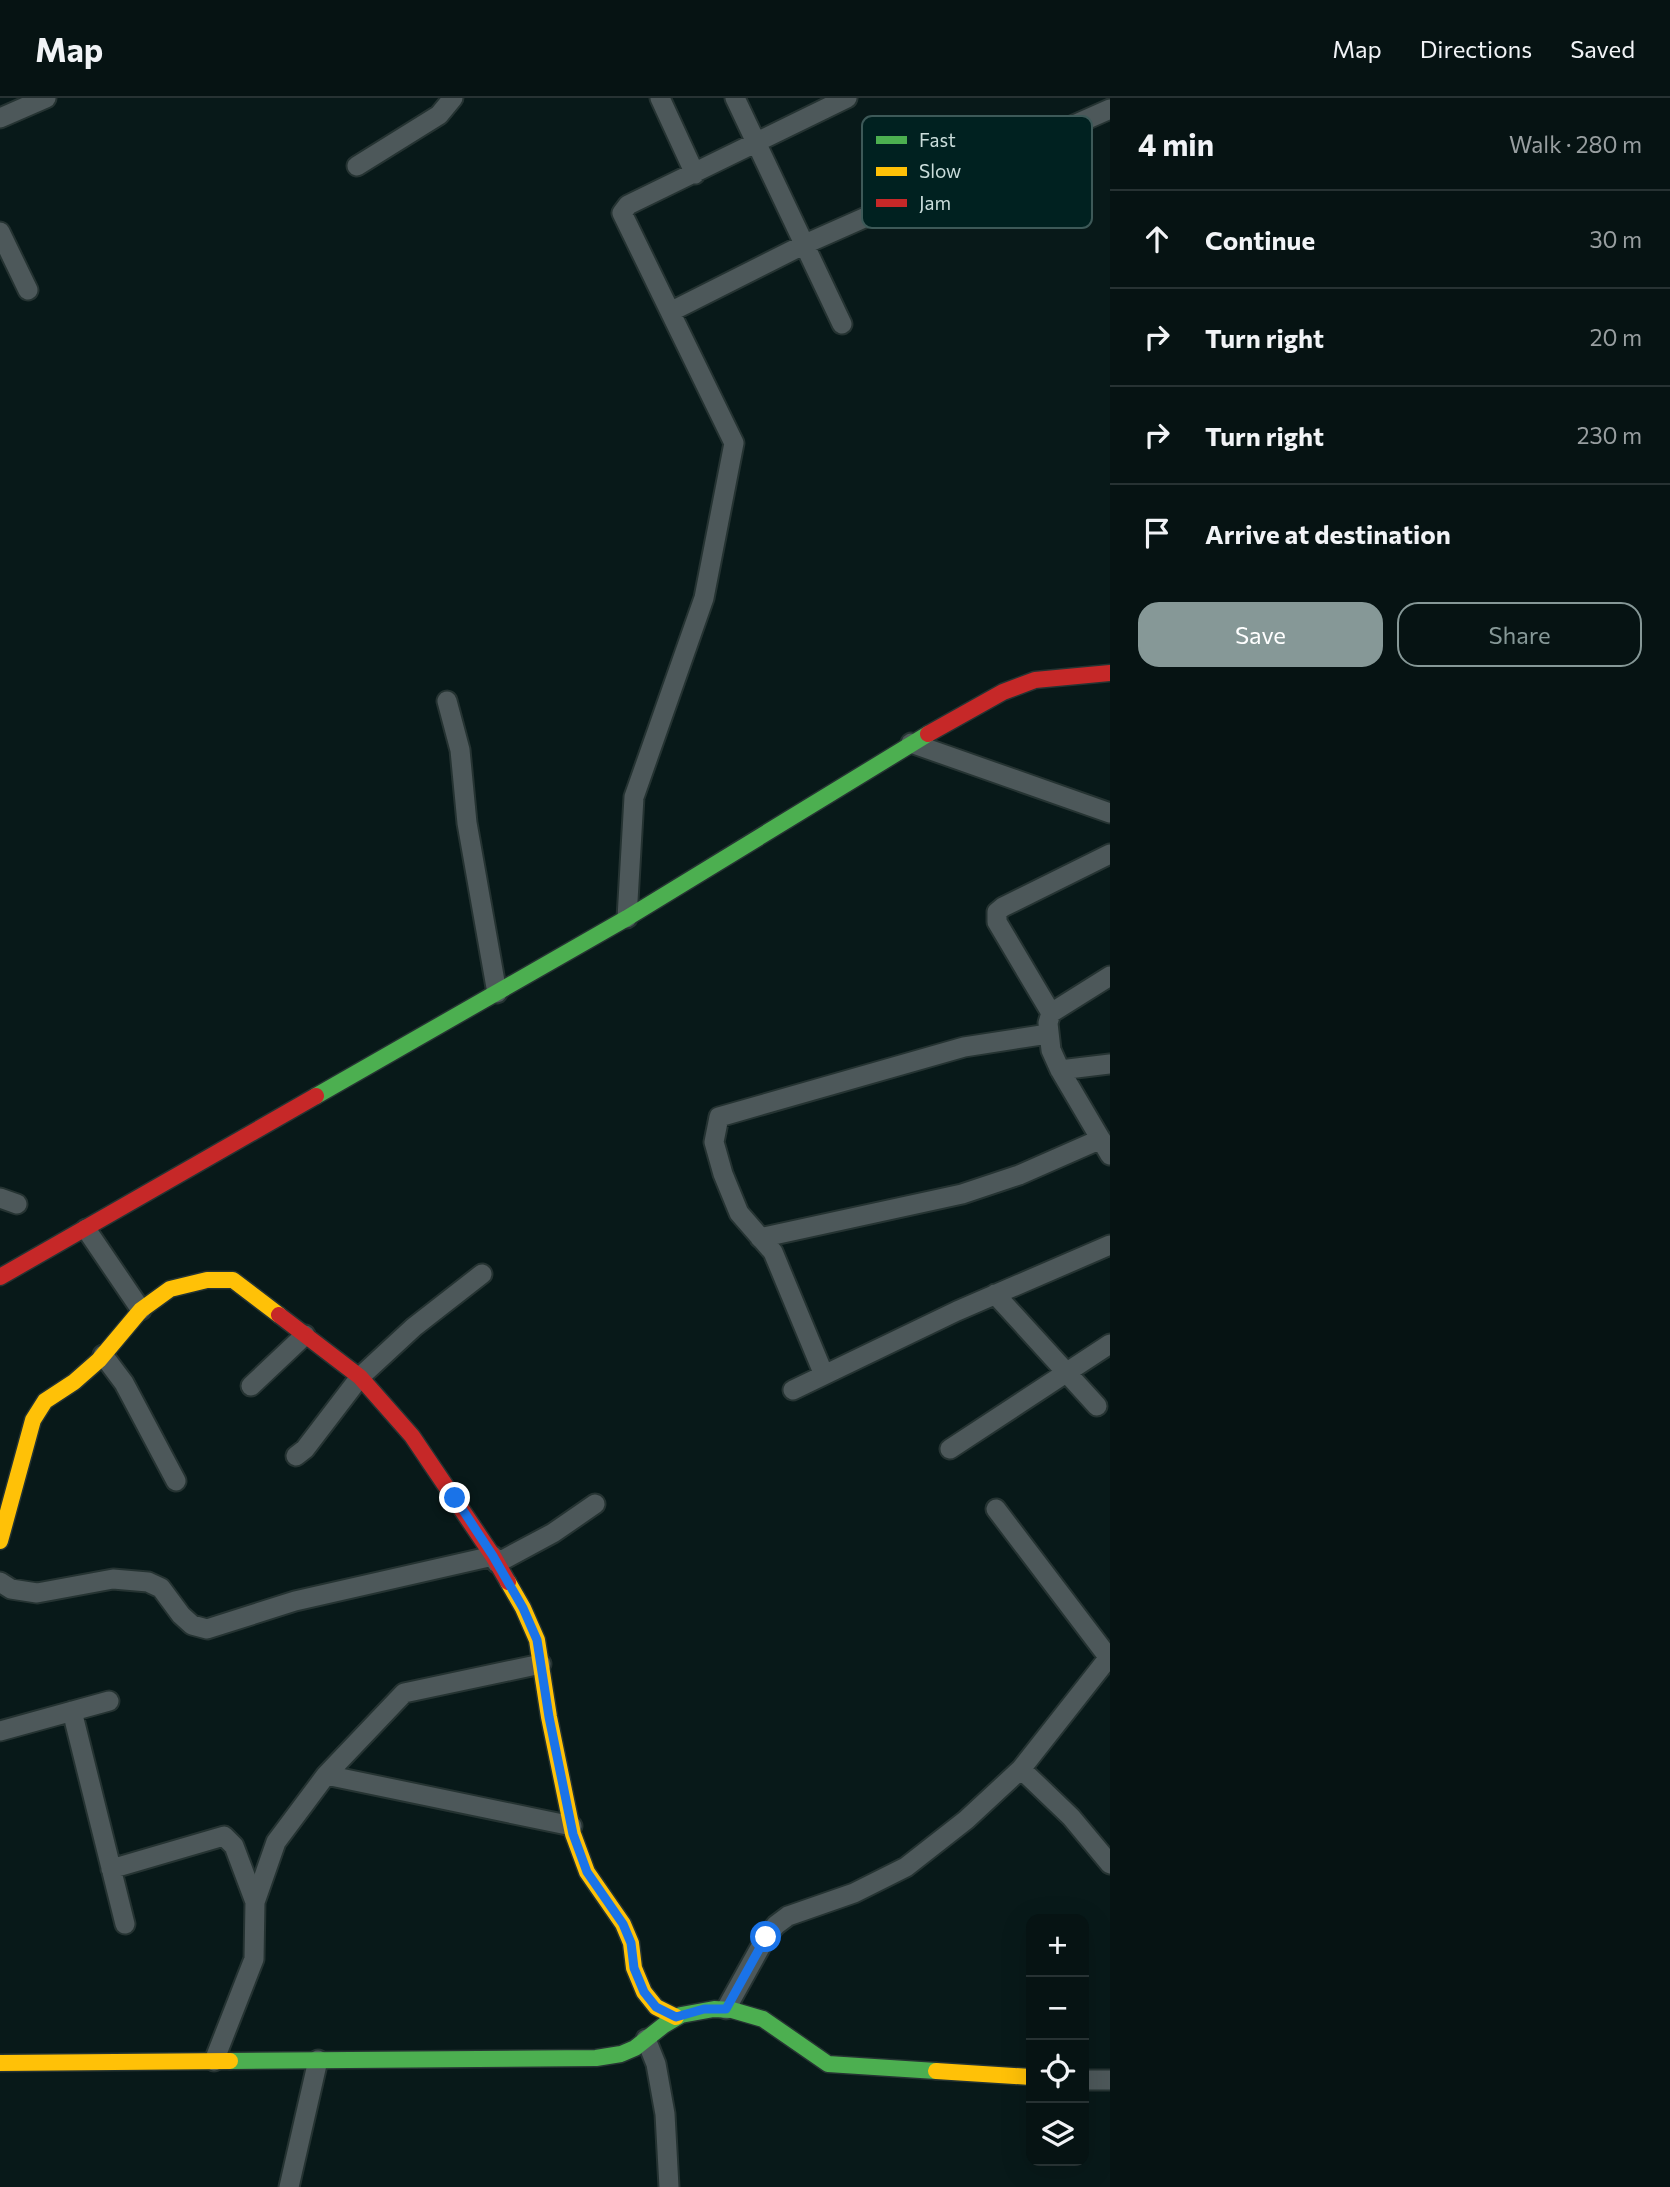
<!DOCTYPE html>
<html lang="en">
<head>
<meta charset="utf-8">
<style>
	body { margin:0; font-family:Commissioner,sans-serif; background:#142021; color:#f1f3f6 }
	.controls { position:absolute; right:21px; bottom:21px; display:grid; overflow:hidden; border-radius:14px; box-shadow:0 7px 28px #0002 }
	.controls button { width:63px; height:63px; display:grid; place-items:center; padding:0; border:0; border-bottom:2px solid #273233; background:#061313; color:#f1f3f6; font:35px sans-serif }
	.stop { position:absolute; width:21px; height:21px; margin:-16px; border:5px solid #1a73e8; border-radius:50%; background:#fff }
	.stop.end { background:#1a73e8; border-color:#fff; box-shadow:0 2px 7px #0008 }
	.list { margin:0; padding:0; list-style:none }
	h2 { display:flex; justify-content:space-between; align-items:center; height:91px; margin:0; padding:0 28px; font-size:30px }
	h2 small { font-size:23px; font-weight:400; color:#989ea0 }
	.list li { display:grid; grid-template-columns:46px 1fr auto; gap:21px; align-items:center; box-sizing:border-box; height:98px; padding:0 28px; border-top:2px solid #273233 }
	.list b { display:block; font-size:26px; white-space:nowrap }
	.list em { font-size:23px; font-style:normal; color:#989ea0 }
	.actions { display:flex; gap:14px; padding:21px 28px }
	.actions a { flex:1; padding:16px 0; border:2px solid #869897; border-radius:21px; text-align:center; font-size:24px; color:#869897 }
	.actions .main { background:#869897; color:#fff }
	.icon { flex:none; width:38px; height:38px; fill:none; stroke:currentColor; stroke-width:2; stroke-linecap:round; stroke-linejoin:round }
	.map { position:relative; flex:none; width:1110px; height:2089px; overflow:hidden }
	header { display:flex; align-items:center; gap:42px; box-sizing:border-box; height:98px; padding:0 35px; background:#061313; border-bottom:2px solid #273233 }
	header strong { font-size:33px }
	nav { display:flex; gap:38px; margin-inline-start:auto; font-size:24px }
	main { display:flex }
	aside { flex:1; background:#061313 }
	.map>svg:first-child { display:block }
</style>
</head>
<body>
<header>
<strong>Map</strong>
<nav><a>Map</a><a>Directions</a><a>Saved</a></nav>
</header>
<main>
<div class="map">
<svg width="1110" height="2089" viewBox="0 0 1110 2089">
	<rect width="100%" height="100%" fill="#081919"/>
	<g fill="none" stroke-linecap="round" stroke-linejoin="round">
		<defs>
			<path id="street" d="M660,0L695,76
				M735,0L842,226
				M0,20L46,0
				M357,68L439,17L453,0
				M0,134L28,192
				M672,213L803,147L1110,11
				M447,603L460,652L467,725L497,895
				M911,645L1110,715
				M627,820L634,699L704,500L734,345L622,115L628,107L847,0
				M1110,878L1051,915L1048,925L1051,952L1060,972L1110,1057
				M1051,915L997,824V814L1003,809L1110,756
				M1060,972L1110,966
				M0,1100L17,1106
				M86,1131L141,1212
				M760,1140L962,1096L1019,1077L1101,1041
				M995,1196L1097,1308
				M103,1257L124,1285L176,1383
				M824,1277L773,1154L739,1115L723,1076L714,1044L719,1019L964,949L1048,936
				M251,1288L305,1237
				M793,1292L957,1213L1110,1147
				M950,1351L1110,1246
				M296,1358L305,1351L360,1279L414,1229L482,1176
				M996,1411L1109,1560
				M497,1465L553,1435L595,1406
				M0,1484L11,1491L37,1495L113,1481L148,1484L161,1490L181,1517L192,1527L207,1531L295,1503L493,1458
				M72,1613L125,1826
				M0,1633L109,1603
				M1021,1671L1071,1719L1110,1766
				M326,1677L572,1728
				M111,1771L224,1738L234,1748L255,1804L254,1861L214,1963
				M255,1804L276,1744L326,1677L404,1595L541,1566
				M726,1911L766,1839L776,1827L788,1818L854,1795L906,1769L966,1722L1021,1671L1110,1558
				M646,1941L656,1966L665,2016L669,2089
				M1084,1982H1110
				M289,2089L318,1962"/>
			<path id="fast" d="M316,998L627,820L928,636
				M230,1963L596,1960L621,1956L635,1950L664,1927L681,1917L714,1911L732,1912L763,1921L828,1966L936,1973"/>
			<path id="slow" d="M0,1443L33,1322L45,1303L74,1284L99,1262L141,1212L170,1191L207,1182H233L279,1217
				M508,1484L523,1510L537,1542L549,1619L573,1736L587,1774L623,1826L631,1845L634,1870L644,1894L656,1909L676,1919
				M0,1965L230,1963
				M936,1973L1031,1979"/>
			<path id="jam" d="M928,636L1003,594L1035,582L1110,575
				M0,1179L316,998
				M279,1217L360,1279L412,1338L493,1458L508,1484"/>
		</defs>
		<!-- street casing -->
		<use href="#street" stroke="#253332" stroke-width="23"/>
		<!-- fast casing -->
		<use href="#fast" stroke="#253332" stroke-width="19"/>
		<!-- slow casing -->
		<use href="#slow" stroke="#253332" stroke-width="19"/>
		<!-- jam casing -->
		<use href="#jam" stroke="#253332" stroke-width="19"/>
		<!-- street -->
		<use href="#street" stroke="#4d585a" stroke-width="19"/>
		<!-- fast -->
		<use href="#fast" stroke="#4caf50" stroke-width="16"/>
		<!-- slow -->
		<use href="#slow" stroke="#ffc107" stroke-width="16"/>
		<!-- jam -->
		<use href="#jam" stroke="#c62828" stroke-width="16"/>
	</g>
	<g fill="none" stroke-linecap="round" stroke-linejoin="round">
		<!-- route -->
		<path stroke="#1a73e8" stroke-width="9" d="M455,1400L493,1458L523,1510L537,1542L549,1619L573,1736L587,1774L623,1826L631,1845L634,1870L644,1894L656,1909L676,1919L704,1911H726L766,1839"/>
	</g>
	<!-- legend -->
	<rect x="862" y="18" width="230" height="112" rx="10" fill="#002120" stroke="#3d5958" stroke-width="2"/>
	<rect x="876" y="38" width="31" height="8" fill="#4caf50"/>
	<rect x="876" y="69" width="31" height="9" fill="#ffc107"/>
	<rect x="876" y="101" width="31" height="8" fill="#c62828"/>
	<g font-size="19" fill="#cadddb">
		<text x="919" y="49">Fast</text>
		<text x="919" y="80">Slow</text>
		<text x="919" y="112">Jam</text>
	</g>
</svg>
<div class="controls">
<button>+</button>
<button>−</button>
<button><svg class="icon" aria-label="locate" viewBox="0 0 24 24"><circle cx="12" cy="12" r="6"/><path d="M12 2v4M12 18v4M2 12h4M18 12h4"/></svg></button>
<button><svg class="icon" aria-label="layers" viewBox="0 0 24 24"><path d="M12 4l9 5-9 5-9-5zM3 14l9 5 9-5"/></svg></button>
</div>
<div class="stop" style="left:766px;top:1839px"></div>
<div class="stop end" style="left:455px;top:1400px"></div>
</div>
<aside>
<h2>4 min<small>Walk · 280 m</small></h2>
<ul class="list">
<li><svg class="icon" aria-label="ahead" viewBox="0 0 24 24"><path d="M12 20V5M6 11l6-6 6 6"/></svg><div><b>Continue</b></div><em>30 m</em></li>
<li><svg class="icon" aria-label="right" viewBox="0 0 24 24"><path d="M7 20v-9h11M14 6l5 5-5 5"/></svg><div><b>Turn right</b></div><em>20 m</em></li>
<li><svg class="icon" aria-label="right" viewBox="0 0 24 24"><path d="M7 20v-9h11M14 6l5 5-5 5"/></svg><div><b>Turn right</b></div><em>230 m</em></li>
<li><svg class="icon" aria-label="arrive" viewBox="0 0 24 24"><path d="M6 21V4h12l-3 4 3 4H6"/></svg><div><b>Arrive at destination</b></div></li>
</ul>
<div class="actions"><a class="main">Save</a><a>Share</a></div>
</aside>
</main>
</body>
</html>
